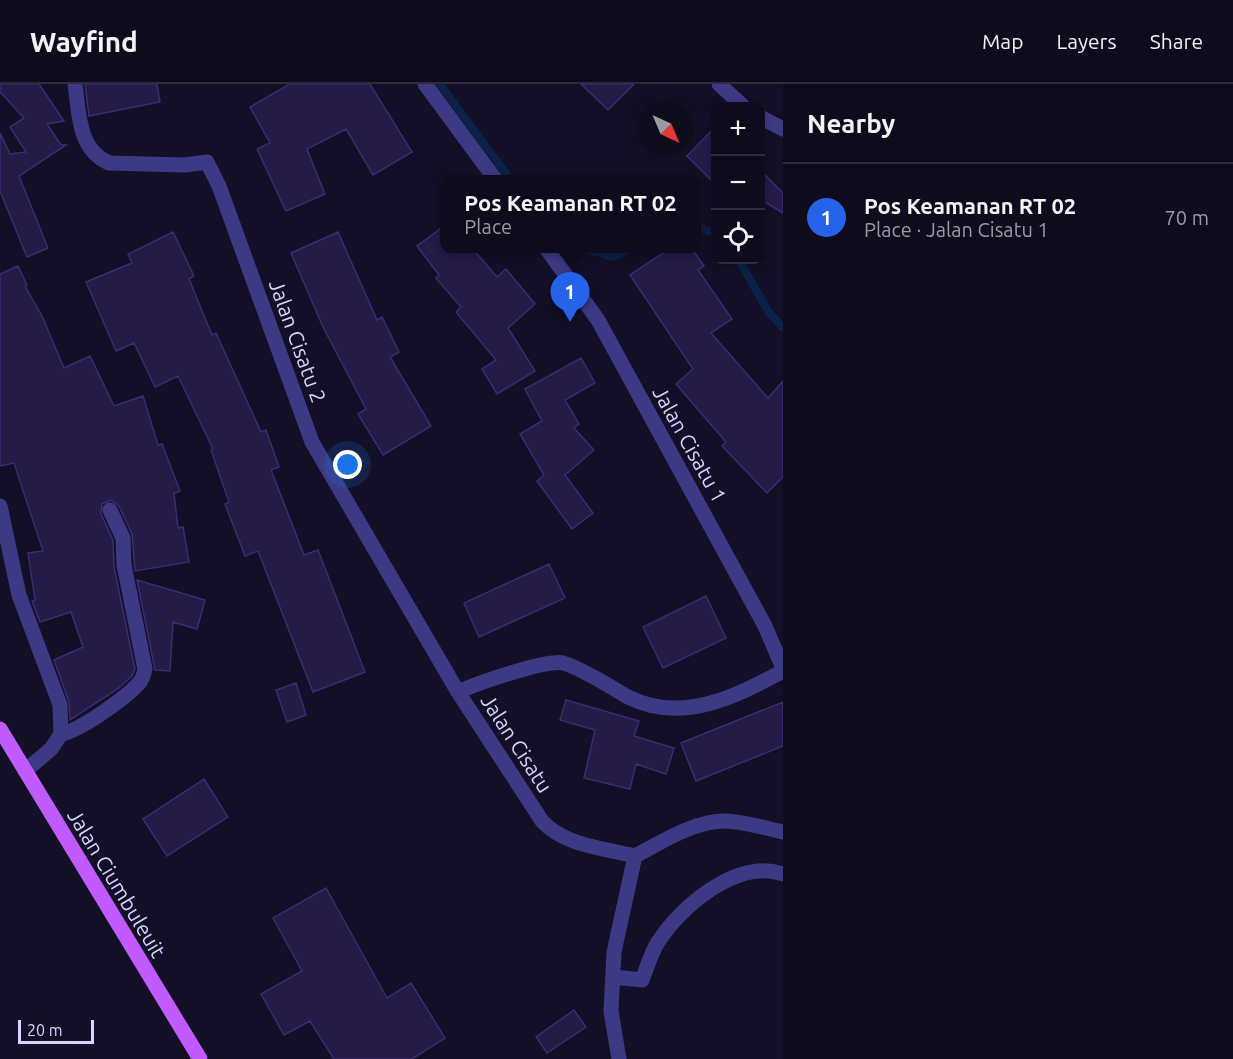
<!DOCTYPE html>
<html lang="en">
<head>
<meta charset="utf-8">
<style>
	body { margin:0; font-family:Ubuntu,sans-serif; background:#1c1929; color:#f1f3f6 }
	.controls { position:absolute; right:18px; top:18px; display:grid; overflow:hidden; border-radius:12px; box-shadow:0 3px 9px #0003 }
	.controls button { width:54px; height:54px; display:grid; place-items:center; padding:0; border:0; border-bottom:2px solid #2e2b3b; background:#0e0b1c; color:#f1f3f6; font:30px sans-serif }
	.compass { position:absolute; left:639px; top:18px; width:54px; height:54px; border-radius:50%; background:#0e0b1c; box-shadow:0 3px 9px #0003; rotate:136deg }
	.scale { position:absolute; left:18px; bottom:15px; width:76px; box-sizing:border-box; padding-left:6px; border:3px solid #d9d4ff; border-top:0; font-size:16px; line-height:21px; white-space:nowrap; color:#d9d4ff; -webkit-text-stroke:4px #130f26; paint-order:stroke }
	.you { position:absolute; left:348px; top:381px; width:21px; height:21px; margin:-15px; border:4px solid #fff; border-radius:50%; background:#1a73e8; box-shadow:0 0 0 9px #1a73e833 }
	.badge { display:grid; place-items:center; width:39px; height:39px; border-radius:50%; background:#2563eb; color:#fff; font-size:20px; font-weight:700 }
	.pin { position:absolute; translate:-50% -50px; filter:drop-shadow(0 2px 3px #0008) }
	.pin::after { content:''; position:absolute; top:32px; width:21px; height:18px; background:inherit; clip-path:polygon(0 0,100% 0,50% 100%) }
	.popup { position:absolute; left:440px; top:91px; width:261px; height:78px; box-sizing:border-box; display:grid; place-content:center; border-radius:12px; background:#0e0b1c; filter:drop-shadow(0 2px 4px #0005); font-size:20px; white-space:nowrap; color:#9b9ba3 }
	.popup b { font-size:22px; color:#f1f3f6 }
	.popup::after { content:''; position:absolute; left:50%; top:100%; margin-left:-12px; border:12px solid transparent; border-top-color:#0e0b1c }
	.list { margin:0; padding:0; list-style:none }
	h2 { display:flex; justify-content:space-between; align-items:center; height:78px; margin:0; padding:0 24px; font-size:26px }
	h2 small { font-size:20px; font-weight:400; color:#9b9ba3 }
	.list li { display:grid; grid-template-columns:39px 1fr auto; gap:18px; align-items:center; box-sizing:border-box; height:108px; padding:0 24px; border-top:2px solid #2e2b3b }
	.list b { display:block; font-size:22px; white-space:nowrap }
	.list p { margin:0; font-size:20px; white-space:nowrap; color:#9b9ba3 }
	.list em { font-size:20px; font-style:normal; color:#9b9ba3 }
	.icon { flex:none; width:33px; height:33px; fill:none; stroke:currentColor; stroke-width:2; stroke-linecap:round; stroke-linejoin:round }
	.map { position:relative; flex:none; width:783px; height:975px; overflow:hidden }
	header { display:flex; align-items:center; gap:36px; box-sizing:border-box; height:84px; padding:0 30px; background:#0e0b1c; border-bottom:2px solid #2e2b3b }
	header strong { font-size:28px }
	nav { display:flex; gap:33px; margin-inline-start:auto; font-size:21px }
	main { display:flex }
	aside { flex:1; background:#0e0b1c }
	.map>svg:first-child { display:block }
</style>
</head>
<body>
<header>
<strong>Wayfind</strong>
<nav><a>Map</a><a>Layers</a><a>Share</a></nav>
</header>
<main>
<div class="map">
<svg width="783" height="975" viewBox="0 0 783 975">
	<rect width="100%" height="100%" fill="#130f26"/>
	<g fill="none" stroke-linecap="round" stroke-linejoin="round">
		<!-- stream -->
		<path stroke="#0c2248" stroke-width="8" d="M440,0L510,95
			M696,143L716,149
			M583,164L613,173L631,164
			M739,176L768,227L783,244"/>
	</g>
	<!-- building -->
	<path fill="#241b47" stroke="#3b2d73" stroke-width="1.5" d="M0,0H39L64,37L47,40L61,61H66L19,92L48,164L27,173L0,107V49L10,70L26,68L10,43L24,34L0,8Z
		M85,0H157L160,18L89,32Z
		M290,0H370L412,68L373,91L346,45L307,65L325,110L286,127L257,65L270,59L250,23Z
		M581,0H634L608,26Z
		M716,42V101L687,72Z
		M760,86L783,109V129L760,115Z
		M444,142V165H473L497,193L506,185L535,220L508,244L535,287L497,310L482,285L496,276L456,228L461,223L436,194L439,191L417,162Z
		M173,148L194,192L189,195L212,251L216,249L261,348L266,346L279,383L271,386L304,471L318,466L365,588L313,608L258,467L245,472L225,420L229,418L211,366L213,365L178,292L155,303L134,259L116,267L86,198L132,179L128,170Z
		M338,148L377,236L382,233L399,268L390,273L431,342L383,371L358,330L366,325L323,243L291,169Z
		M669,165H692L704,182L698,186L732,235L711,249L768,314L783,297V393L767,409L722,362L726,358L676,300L693,285L630,191Z
		M18,182L27,201L25,202L42,232L64,284L90,272L114,322L143,312L158,361L162,360L180,407L174,409L178,444L183,443L189,478L135,487L132,450L119,422L111,416L102,420L101,430L113,456L114,483L135,585L132,592L119,604L70,636L69,618L54,576L83,563L71,528L40,538L32,517L35,516L28,469L43,467L14,379L0,382V190Z
		M581,274L595,299L565,316L579,340L574,344L594,366L565,391L593,429L572,445L537,397L544,391L520,350L542,337L525,305Z
		M549,480L565,514L479,553L464,519Z
		M137,496L205,516L197,545L173,538L170,587L155,586Z
		M706,512L726,554L663,584L643,543Z
		M296,599L306,631L287,638L276,606Z
		M566,616L639,637L634,652L674,664L666,690L636,680L630,705L584,694L595,646L560,636Z
		M783,618V662L696,697L681,659Z
		M204,695L228,733L167,772L143,735Z
		M326,804L387,914L411,899L445,954L412,975H334L310,937L284,951L261,910L302,887L273,834Z
		M574,926L586,943L547,969L536,953Z"/>
	<g fill="none" stroke-linecap="round" stroke-linejoin="round">
		<!-- minor -->
		<path stroke="#3d3a85" stroke-width="15" d="M75,0C79,29 78,66 109,79L185,81L207,78L219,102L312,358L458,608L542,737C565,762 603,764 635,772L614,868L611,927L619,975
			M425,0L495,95
			M719,0L743,22
			M760,33L783,45
			M546,164L598,236L765,542L783,584
			M0,422L19,511L60,621L61,650L51,665L25,687
			M458,608C476,600 546,575 563,579C580,583 612,604 628,613C682,640 735,613 783,587
			M61,650C80,647 127,613 140,598C143,594 144,590 145,585L124,481L123,454L110,426
			M635,772C662,758 695,736 727,737C745,738 765,744 783,748
			M613,893L642,896C647,884 651,869 658,858C681,822 738,774 783,790"/>
		<!-- major -->
		<path stroke="#c25bff" stroke-width="15" d="M0,645L200,975"/>
	</g>
	<g text-anchor="middle" dominant-baseline="central" stroke-width="4.5" stroke-linejoin="round" paint-order="stroke">
		<!-- street labels -->
		<g font-size="21" fill="#d9d4ff" stroke="#130f26">
			<text transform="translate(298 257) rotate(70)">Jalan Cisatu 2</text>
			<text transform="translate(690 360) rotate(61)">Jalan Cisatu 1</text>
			<text transform="translate(517 659) rotate(57)">Jalan Cisatu</text>
			<text transform="translate(117 799) rotate(59)">Jalan Ciumbuleuit</text>
		</g>
	</g>
</svg>
<div class="controls">
<button>+</button>
<button>−</button>
<button><svg class="icon" aria-label="locate" viewBox="0 0 24 24"><circle cx="12" cy="12" r="6"/><path d="M12 2v4M12 18v4M2 12h4M18 12h4"/></svg></button>
</div>
<svg class="compass" viewBox="-18 -18 36 36"><path d="M0-13l5 13h-10z" fill="#e53935"/><path d="M0 13l5-13h-10z" fill="#9b9ba3"/></svg>
<div class="scale">20 m</div>
<div class="you"></div>
<div class="pin badge" style="left:570px;top:238px">1</div>
<div class="popup"><b>Pos Keamanan RT 02</b>Place</div>
</div>
<aside>
<h2>Nearby<small></small></h2>
<ul class="list">
<li><span class="badge">1</span><div><b>Pos Keamanan RT 02</b><p>Place · Jalan Cisatu 1</p></div><em>70 m</em></li>
</ul>
</aside>
</main>
</body>
</html>
